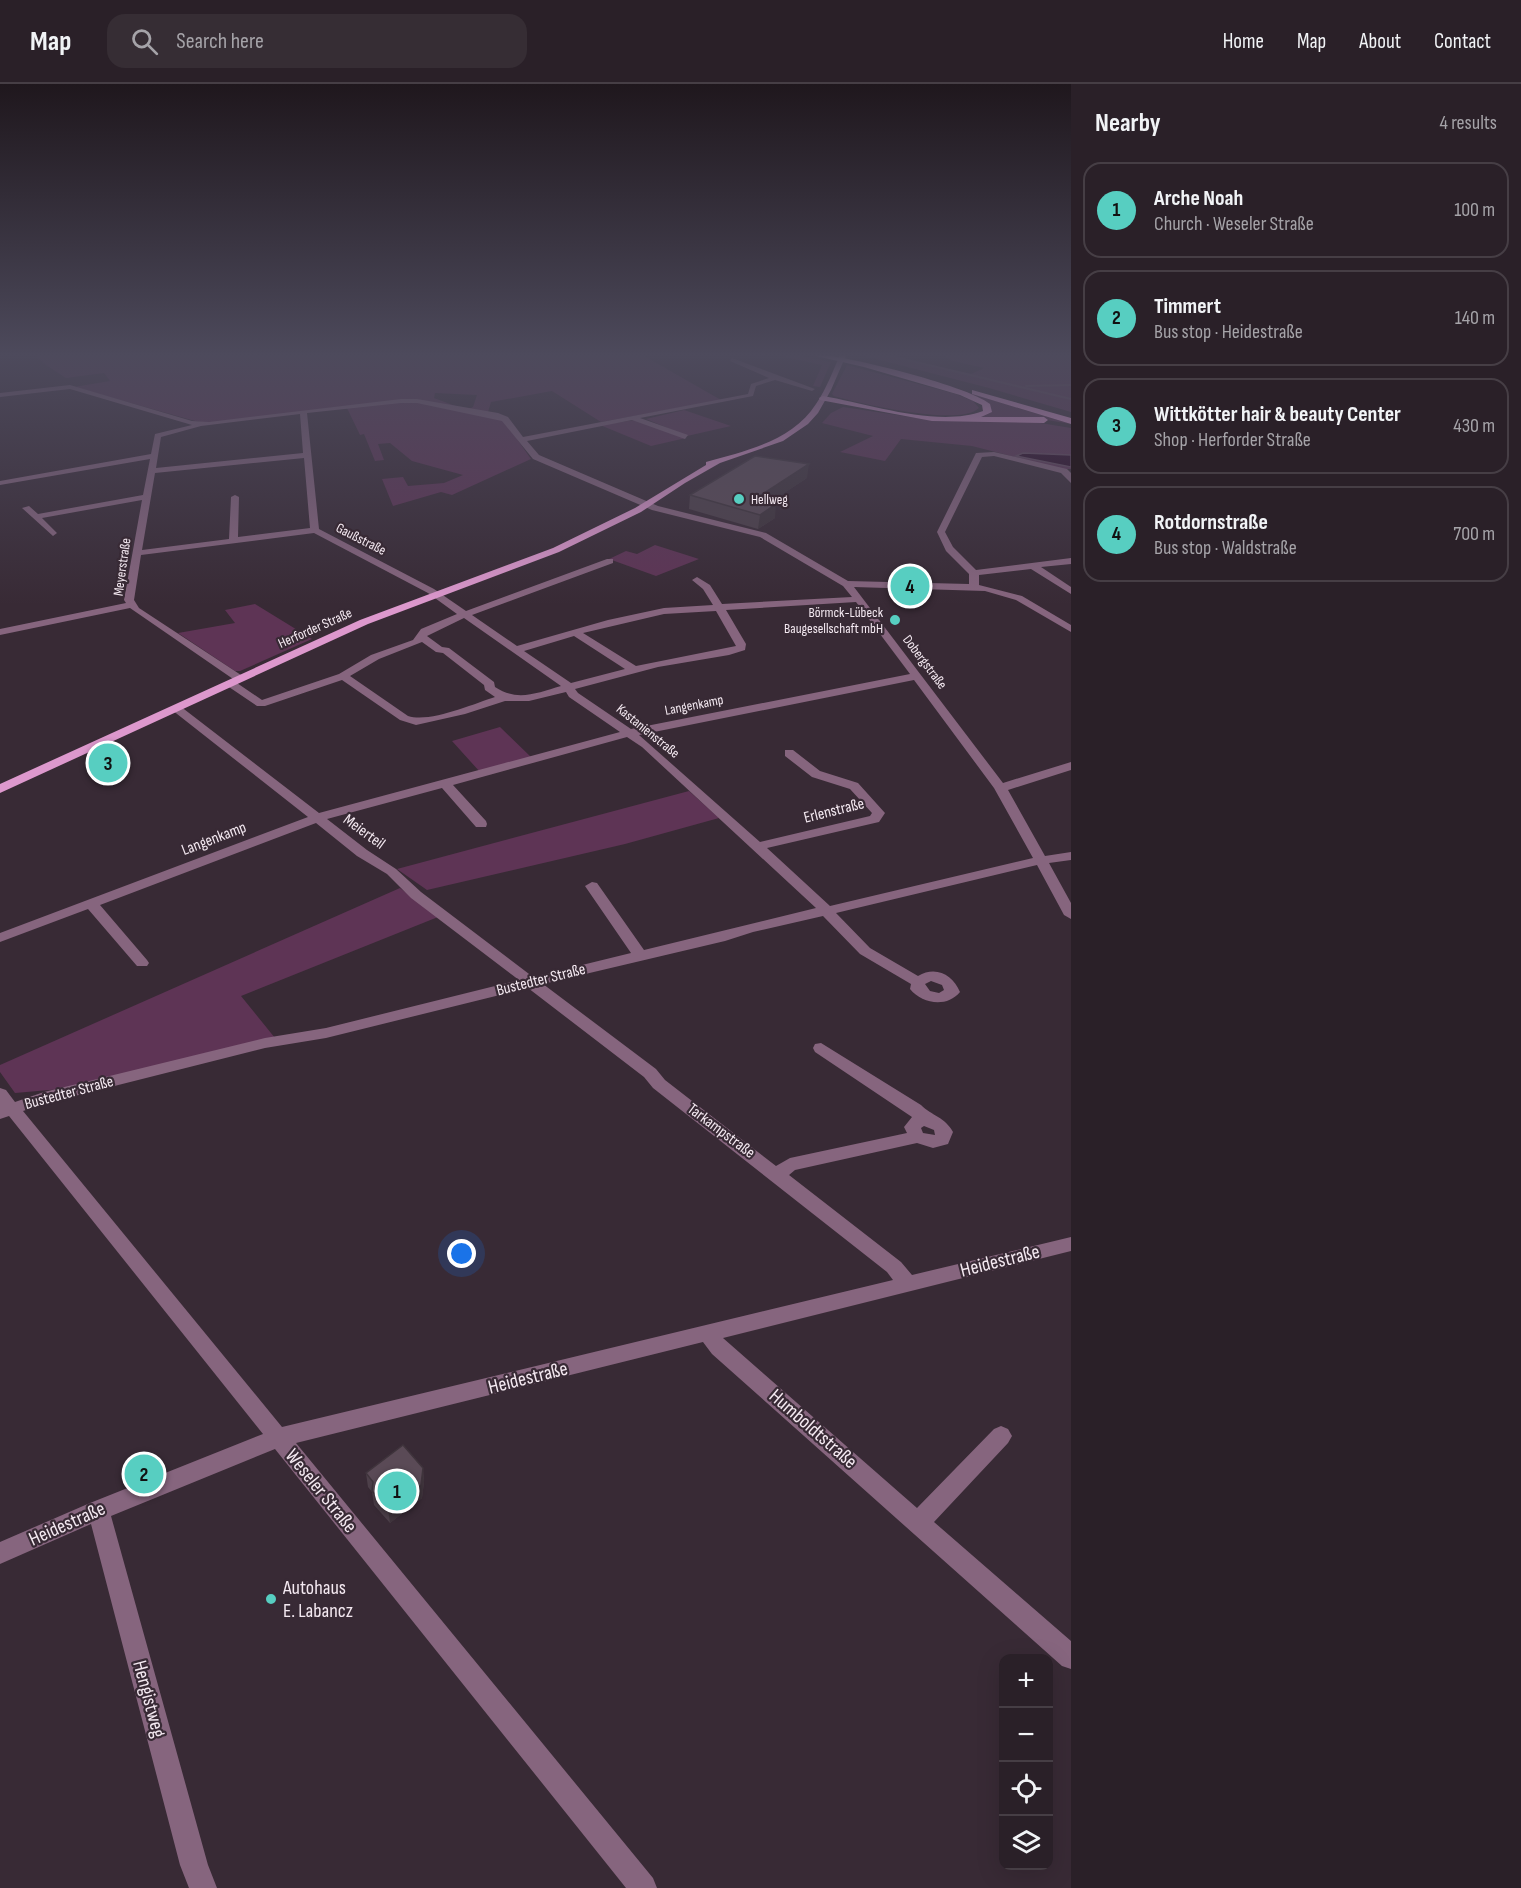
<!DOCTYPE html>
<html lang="en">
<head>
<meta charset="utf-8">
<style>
	body { margin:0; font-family:"Sofia Sans Condensed",sans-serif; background:#362d34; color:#f1f3f6 }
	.controls { position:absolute; right:18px; bottom:18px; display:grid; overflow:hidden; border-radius:12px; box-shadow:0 6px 24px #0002 }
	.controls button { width:54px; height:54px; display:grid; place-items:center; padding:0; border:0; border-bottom:2px solid #463e45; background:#2a2028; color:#f1f3f6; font:30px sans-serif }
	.you { position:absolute; left:462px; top:1170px; width:21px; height:21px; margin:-15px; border:4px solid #fff; border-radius:50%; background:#1a73e8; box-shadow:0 0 0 9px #1a73e833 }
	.badge { display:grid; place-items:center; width:39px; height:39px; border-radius:50%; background:#57cec1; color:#111; font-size:20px; font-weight:700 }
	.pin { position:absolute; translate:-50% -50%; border:3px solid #fff; box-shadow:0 2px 6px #0006 }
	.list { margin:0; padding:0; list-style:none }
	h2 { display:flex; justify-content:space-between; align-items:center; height:78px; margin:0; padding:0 24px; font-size:26px }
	h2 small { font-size:20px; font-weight:400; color:#a5a3a8 }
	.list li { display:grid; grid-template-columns:39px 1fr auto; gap:18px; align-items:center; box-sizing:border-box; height:96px; margin:0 12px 12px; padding:0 12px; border:2px solid #463e45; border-radius:18px }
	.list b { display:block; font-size:22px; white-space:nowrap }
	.list p { margin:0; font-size:20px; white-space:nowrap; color:#a5a3a8 }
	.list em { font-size:20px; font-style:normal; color:#a5a3a8 }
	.icon { flex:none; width:33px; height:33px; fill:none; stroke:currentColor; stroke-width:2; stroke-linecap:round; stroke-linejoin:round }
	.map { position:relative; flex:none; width:1071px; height:1804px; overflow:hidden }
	header { display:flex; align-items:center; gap:36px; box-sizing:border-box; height:84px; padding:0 30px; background:#2a2028; border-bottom:2px solid #463e45 }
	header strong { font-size:28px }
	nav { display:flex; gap:33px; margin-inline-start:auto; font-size:21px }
	.search { width:420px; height:54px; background:#362d34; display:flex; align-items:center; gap:15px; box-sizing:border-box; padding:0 21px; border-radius:18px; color:#a5a3a8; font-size:22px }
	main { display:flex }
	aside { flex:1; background:#2a2028 }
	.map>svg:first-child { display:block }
</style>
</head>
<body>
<header>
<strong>Map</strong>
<div class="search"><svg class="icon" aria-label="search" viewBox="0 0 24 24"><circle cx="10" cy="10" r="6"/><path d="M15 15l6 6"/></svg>Search here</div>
<nav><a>Home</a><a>Map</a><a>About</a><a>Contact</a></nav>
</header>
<main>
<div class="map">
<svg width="1071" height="1804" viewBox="0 0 1071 1804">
	<rect width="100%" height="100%" fill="#382a35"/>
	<!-- green -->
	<path fill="#5e3455" d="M33,269H639L721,316L601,338L552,307L491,318L488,328L469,325L473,323L477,311L435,309L434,314L458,323L503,335L531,375L452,411L441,408L393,422L382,395L403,393L408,402L444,399L463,391L412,377L390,359L378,360L384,376L375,377L364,350L360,351L346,322L209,339L195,337L74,303L110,297L104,289L66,294L46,281Z
		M767,269H787L831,278L820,303L813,302L822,281Z
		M865,269H875L971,290L984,284L953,277L939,269H1071V328L989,304L857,270Z
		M847,281L956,310L973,317L979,324C959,343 862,320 834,312L832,310Z
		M956,305L1071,340L1035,334L969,335L991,325Z
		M843,323L937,337H1028L1071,344V385H1062L972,362L901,355L885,377L840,368L873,352L822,339L831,329Z
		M684,326L731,342L687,352L646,335Z
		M635,336L686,354L651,362L600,341Z
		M655,461L699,475L656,492L609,475L626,467L637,470Z
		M255,520L312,555L240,587H235L178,549L235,539L225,526Z
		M500,643L532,674L480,688L452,657Z
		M689,707L719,734L625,760L427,806L397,785Z
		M400,804L438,833L241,912L275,954L61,1005L15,1009L0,988V981Z"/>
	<!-- water -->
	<path fill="#25021f" stroke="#63475e" stroke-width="1.5" d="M1023,369L1071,371V383L1016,372Z"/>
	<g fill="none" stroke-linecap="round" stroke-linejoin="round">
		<!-- stream -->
		<path stroke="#63475e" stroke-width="2" d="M878,269L1071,315
			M1026,302L1071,301"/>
		<!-- minor -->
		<path fill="#86657e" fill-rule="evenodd" d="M909,269H917L914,271Z
			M732,274L815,305L812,307L775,296L756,302L753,312L640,334L688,351L685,355L632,336L527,357L539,371L658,422L766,449L848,497L969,500V490L946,467L937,448L976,369L994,368L1067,385L1071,389V399L1061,389L994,372L982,373L945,448L953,463L976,486L1071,474V480L1041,483L1071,503V510L1031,485L979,491V501L1022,512L1071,541V548L1016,516L985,507L854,503L1003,699L1071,678V686L1008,706L1045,772L1071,768V776L1049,779L1071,819V835L1064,831L1037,781L836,829L870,864L918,892C936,881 953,891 960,908C947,924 922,920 910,905L911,900L860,870L823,832L753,848L725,857L543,900L656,985L665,996L776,1082L790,1074L907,1049L904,1043L912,1033L815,968L813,964L815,960L821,959L921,1021C932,1032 945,1033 953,1048L948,1060L933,1064L917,1059L795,1086L789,1091L901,1178L912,1191L1071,1153V1167L723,1254L917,1424L994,1345L1001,1342L1008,1345L1012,1352L1008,1359L934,1438L1071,1557V1585L1062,1582L712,1270L703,1258L296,1359L653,1794L657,1804H626L275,1365L111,1432L208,1781L217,1804H189L180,1781L91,1440L0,1480V1458L90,1419L263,1350L9,1032L0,1035V1004L6,1006L15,1018L44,1008L265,954L326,944L519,896L411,814L387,790L357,772L316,739L100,821L147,876L149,879L147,882H137L88,825L0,858V849L308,733L172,626V622H180L319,729L620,648L569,613L566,608L529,617H505L465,630L416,641L400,636L342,596L265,622H257L226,601V597H234L262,616L339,590L371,571L413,556L421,545L457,530L428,509L314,449L141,471L134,516L139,524L244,593V597H236L130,524L0,551V545L126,519L124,516L142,416L42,434L57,449L53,452L22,424L29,422L38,430L143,411L150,375L0,401V397L151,370L155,350L192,341L70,305L0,313V309L70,301L192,337L209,338L401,315H417L498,329L508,333L523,353L748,310L751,300L769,294L730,277ZM401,319H417L502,337L533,375L652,426L760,453L843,502L852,513L722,520L710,501L697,493L692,496L703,505L713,521L664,524L608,536L517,562L472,531L613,479V475H607L466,527L434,505L319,445L307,329ZM300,330L303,369L156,384L161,353L201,342ZM304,374L310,444L238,453L239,413L235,411L231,413L229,455L142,466L155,389ZM856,518L910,590L631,645L578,609L575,605L658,583L729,571L745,566L746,560L726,526ZM716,527L736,562L636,582L583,549L664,530ZM464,534L561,602C537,609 517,618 495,603L494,598L449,564L442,563L427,552ZM574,552L625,585L571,599L524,567ZM422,558L436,568L443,569L484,601L485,606L495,613C473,620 430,639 408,632L350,592L379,575ZM914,596L994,704L1033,774L830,822L767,764L879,738L885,729L858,699L820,687L793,666H785V672L812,693L850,705L872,729L870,732L760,758L639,651ZM627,653L642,663L816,824L644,866L597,799L592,798L585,802L631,869L533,893L421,808L396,785L367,766L327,735L442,704L476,743H486L487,740L486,737L453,701ZM931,897L942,901L944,906L939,909L930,907L925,900ZM528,904L644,993L653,1004L887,1188L893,1196L282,1343L23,1027L47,1019L265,964L326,954ZM924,1042L934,1046L935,1051L923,1049L921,1044Z"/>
		<!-- major -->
		<path fill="#dd98cd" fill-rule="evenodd" d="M841,269H847L831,306L818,329L808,340L783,357L720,379L685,399L641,428L559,468L368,540L0,709V700L360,536L553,464L635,424L706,381V378C746,367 792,357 816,320C827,304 833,286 841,269Z"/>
		<!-- highway -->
		<path fill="#ffacec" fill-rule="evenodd" d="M803,269C834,268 967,301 990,320L992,328L981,333H1044L1048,336L1044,339L932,337L820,316L819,314L823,312C870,320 938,344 983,327L982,321L960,311L864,283Z
			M972,306L1071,334V340L972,310Z"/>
	</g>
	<!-- wall -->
	<path fill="#4d404a" d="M807,394L770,418L775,434L758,445L689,425L690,411Z
		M423,1384L424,1398L422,1414L390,1439L374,1421L372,1408L368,1403L366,1389Z"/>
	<!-- shaded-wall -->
	<path fill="#3f343c" d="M809,380L807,394L754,429L755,415Z
		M776,420L775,434L758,445L760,431Z
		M423,1384L424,1398L422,1414L390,1439L388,1425Z"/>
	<!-- building -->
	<path fill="#5a4a56" stroke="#3f343c" stroke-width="1.5" d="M755,372L809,380L755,415L776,420L760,431L690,411Z
		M403,1361L423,1384L421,1401L388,1425L372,1407L373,1398L366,1389Z"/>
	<!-- sky -->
	<linearGradient id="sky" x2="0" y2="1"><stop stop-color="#1f171d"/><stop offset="0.52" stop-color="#4d4a5c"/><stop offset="1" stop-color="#4d4a5c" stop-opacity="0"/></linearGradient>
	<rect width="1071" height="521" fill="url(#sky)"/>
	<!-- markers -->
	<g fill="#57cec1" stroke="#382a35" stroke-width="2">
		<circle cx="739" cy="415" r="6"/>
		<circle cx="895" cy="536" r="6"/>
		<circle cx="271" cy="1515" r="6"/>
	</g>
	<g text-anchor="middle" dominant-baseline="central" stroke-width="4.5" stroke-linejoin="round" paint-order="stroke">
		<!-- far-poi labels -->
		<g font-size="14" fill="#f4e9f1" stroke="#382a35" text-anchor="start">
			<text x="751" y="415">Hellweg</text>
			<text x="883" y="528" text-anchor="end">Börmck-Lübeck<tspan x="883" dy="16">Baugesellschaft mbH</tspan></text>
		</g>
		<!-- far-street labels -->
		<g font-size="14" fill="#f4e9f1" stroke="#382a35">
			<text transform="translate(361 455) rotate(27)">Gaußstraße</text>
			<text transform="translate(122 483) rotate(-82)">Meyerstraße</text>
			<text transform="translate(315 544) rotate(-24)">Herforder Straße</text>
			<text transform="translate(925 578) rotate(53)">Dobergstraße</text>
			<text transform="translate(694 621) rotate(-11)">Langenkamp</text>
			<text transform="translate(648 647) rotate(39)">Kastanienstraße</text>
		</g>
		<!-- street labels -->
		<g font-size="16" fill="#f4e9f1" stroke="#382a35">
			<text transform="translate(834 727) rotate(-14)">Erlenstraße</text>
			<text transform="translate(364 748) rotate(36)">Meierteil</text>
			<text transform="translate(214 755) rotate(-21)">Langenkamp</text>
			<text transform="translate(541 896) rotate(-14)">Bustedter Straße</text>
			<text transform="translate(69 1009) rotate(-15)">Bustedter Straße</text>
			<text transform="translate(721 1047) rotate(37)">Tarkampstraße</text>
		</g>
		<!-- near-street labels -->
		<g font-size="20" fill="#f4e9f1" stroke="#382a35">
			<text transform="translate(1000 1177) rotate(-14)">Heidestraße</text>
			<text transform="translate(528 1294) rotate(-14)">Heidestraße</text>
			<text transform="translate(813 1345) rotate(41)">Humboldtstraße</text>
			<text transform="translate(321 1407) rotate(51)">Weseler Straße</text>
			<text transform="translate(67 1440) rotate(-24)">Heidestraße</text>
			<text transform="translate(149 1615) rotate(75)">Hengistweg</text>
		</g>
		<!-- near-poi labels -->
		<g font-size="20" fill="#f4e9f1" stroke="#382a35" text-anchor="start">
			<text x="283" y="1504">Autohaus<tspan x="283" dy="23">E. Labancz</tspan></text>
		</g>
	</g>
</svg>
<div class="controls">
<button>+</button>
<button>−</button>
<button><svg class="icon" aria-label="locate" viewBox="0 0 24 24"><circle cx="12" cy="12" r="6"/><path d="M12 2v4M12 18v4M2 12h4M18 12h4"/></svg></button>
<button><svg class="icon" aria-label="layers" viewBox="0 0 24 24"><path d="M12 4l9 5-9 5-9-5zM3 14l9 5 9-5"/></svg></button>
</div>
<div class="you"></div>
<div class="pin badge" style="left:397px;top:1407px">1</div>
<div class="pin badge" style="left:144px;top:1390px">2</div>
<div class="pin badge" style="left:108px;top:679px">3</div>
<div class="pin badge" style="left:910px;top:502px">4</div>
</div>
<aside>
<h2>Nearby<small>4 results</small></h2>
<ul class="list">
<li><span class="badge">1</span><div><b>Arche Noah</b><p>Church · Weseler Straße</p></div><em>100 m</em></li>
<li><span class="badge">2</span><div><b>Timmert</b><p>Bus stop · Heidestraße</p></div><em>140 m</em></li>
<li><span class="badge">3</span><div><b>Wittkötter hair &amp; beauty Center</b><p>Shop · Herforder Straße</p></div><em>430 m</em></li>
<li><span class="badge">4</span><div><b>Rotdornstraße</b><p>Bus stop · Waldstraße</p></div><em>700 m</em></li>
</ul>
</aside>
</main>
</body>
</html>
